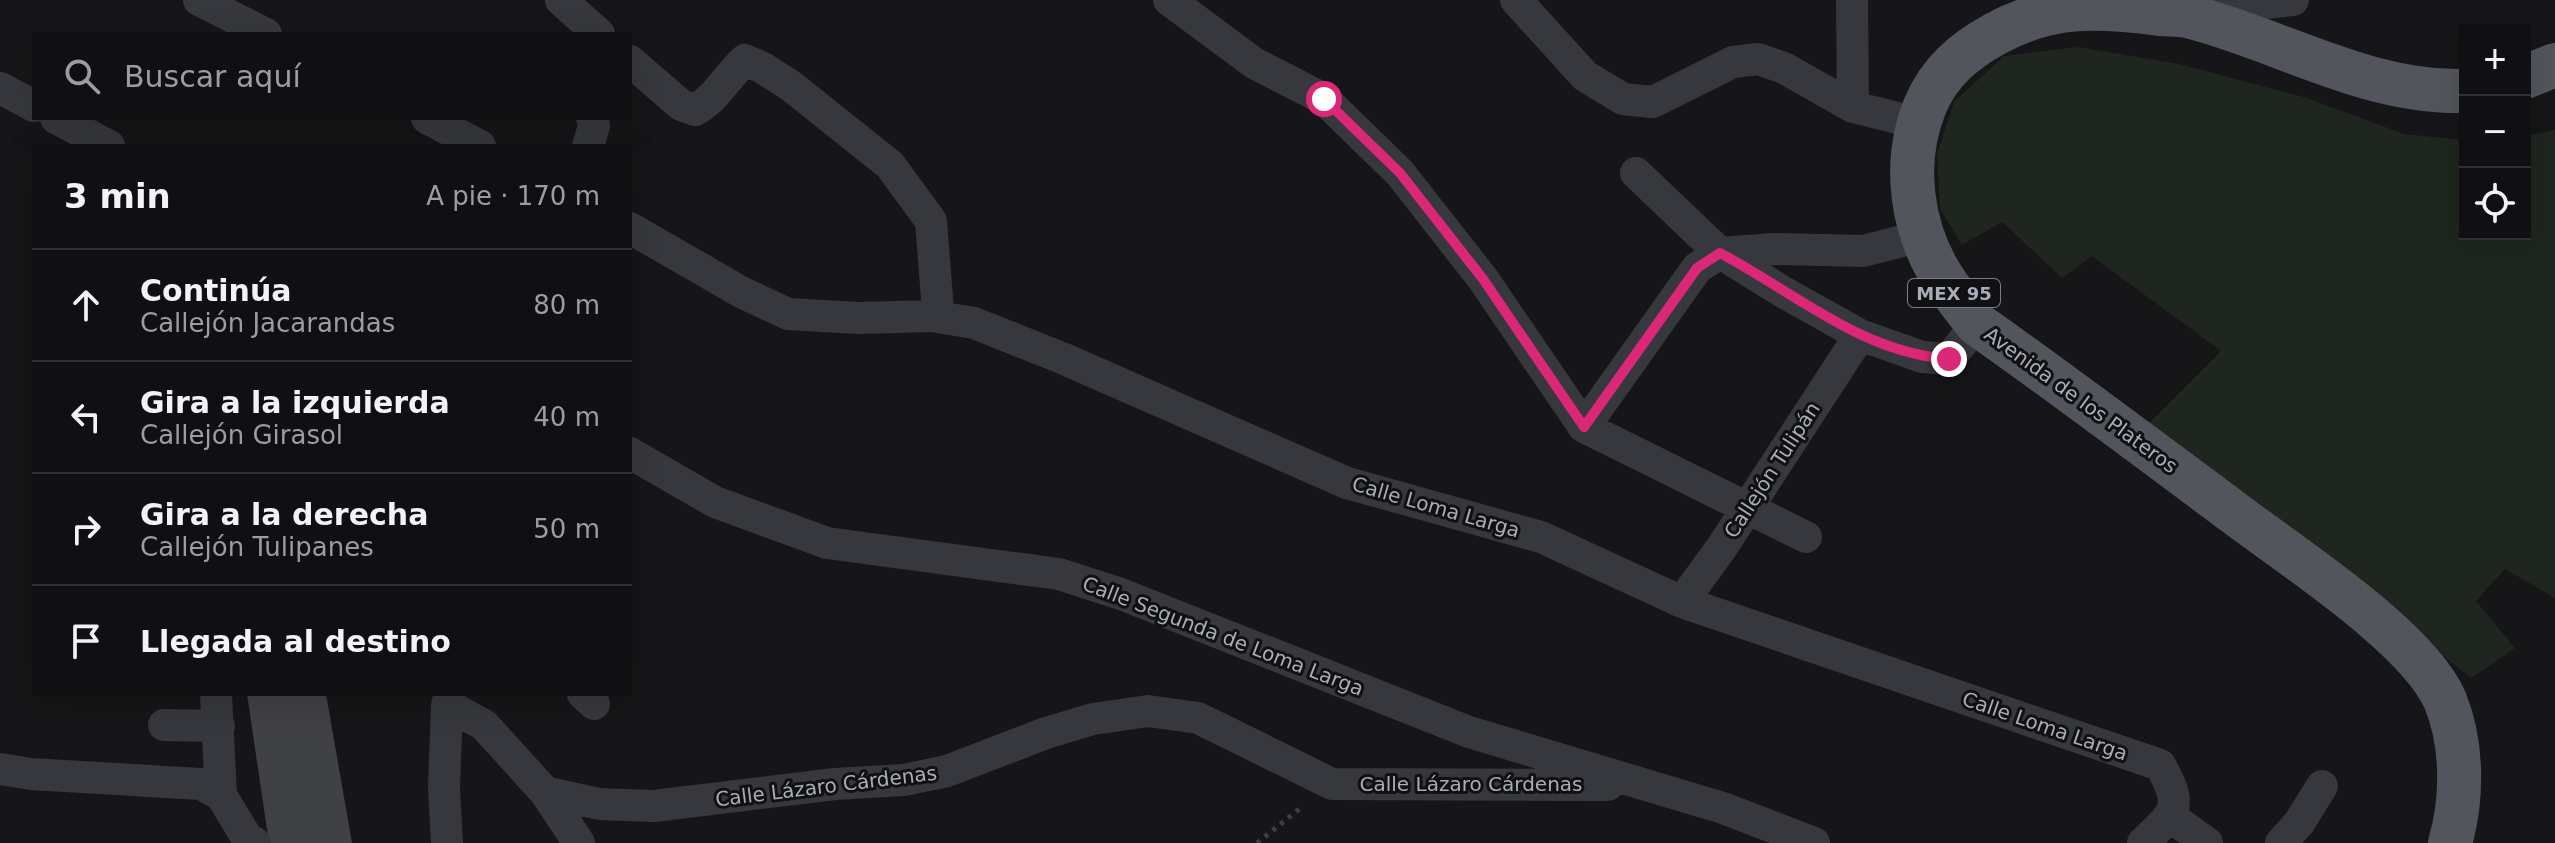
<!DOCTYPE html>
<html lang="es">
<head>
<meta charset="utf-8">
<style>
	body { margin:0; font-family:"DejaVu Sans",sans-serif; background:#19191b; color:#f1f3f6 }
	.controls { position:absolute; right:24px; top:24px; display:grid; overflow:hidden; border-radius:0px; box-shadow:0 8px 32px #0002 }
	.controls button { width:72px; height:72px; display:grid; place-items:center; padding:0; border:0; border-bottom:2px solid #303032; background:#101012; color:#f1f3f6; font:40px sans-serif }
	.stop { position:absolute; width:24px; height:24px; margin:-18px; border:6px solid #db2777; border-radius:50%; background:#fff }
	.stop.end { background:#db2777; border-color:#fff; box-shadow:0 2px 8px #0008 }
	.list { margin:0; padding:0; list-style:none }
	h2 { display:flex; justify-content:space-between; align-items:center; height:104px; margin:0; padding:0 32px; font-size:34px }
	h2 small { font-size:26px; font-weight:400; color:#9c9d9f }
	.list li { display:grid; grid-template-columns:52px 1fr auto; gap:24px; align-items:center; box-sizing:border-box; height:112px; padding:0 32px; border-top:2px solid #303032 }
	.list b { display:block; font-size:30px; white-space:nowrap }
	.list p { margin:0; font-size:26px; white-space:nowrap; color:#9c9d9f }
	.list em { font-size:26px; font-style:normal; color:#9c9d9f }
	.icon { flex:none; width:44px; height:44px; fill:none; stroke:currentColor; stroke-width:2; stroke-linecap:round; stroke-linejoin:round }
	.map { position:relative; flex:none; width:2555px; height:843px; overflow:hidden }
	.search { position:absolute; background:#101012; box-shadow:0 8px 32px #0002; left:32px; top:32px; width:600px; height:88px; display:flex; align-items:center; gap:20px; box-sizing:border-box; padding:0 28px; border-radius:0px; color:#9c9d9f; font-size:30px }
	.panel { position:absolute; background:#101012; box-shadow:0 8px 32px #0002; left:32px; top:144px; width:600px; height:552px; border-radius:0px }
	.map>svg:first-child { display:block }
</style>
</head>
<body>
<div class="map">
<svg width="2555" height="843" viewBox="0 0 2555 843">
	<rect width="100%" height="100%" fill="#161618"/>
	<!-- green -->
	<path fill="#1e261f" d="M2078,47L2179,64L2307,98L2404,134L2465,140V234H2525V136L2555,130V598L2505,569L2476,601L2515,648L2471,678L2148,424L2221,351L2092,256L2062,278L2002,222L1962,245L1940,209L1937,154L1954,102L2004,56Z"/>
	<!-- building -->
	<path fill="#404145" d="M247,694H326L352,843H269Z"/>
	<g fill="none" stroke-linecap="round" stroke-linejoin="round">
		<!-- path -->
		<path stroke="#3d3f44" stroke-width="5" stroke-dasharray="4 6" stroke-linecap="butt" d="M1257,843L1303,806"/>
		<!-- minor -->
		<path stroke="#37383d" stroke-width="32" d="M199,0L266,34
			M561,0L599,34
			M1169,0L1254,63L1324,99L1400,173L1483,279L1584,427L1806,537
			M1516,0L1585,76L1623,99L1653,102L1733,62L1758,59L1784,68L1853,107L1918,123
			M1852,0L1853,107
			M2192,15L2220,8L2293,0
			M630,61L681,105L695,110C716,99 727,76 745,60L763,68L791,86L890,165L931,221L938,311L932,316
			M0,88L34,106
			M56,118L109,146
			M427,118L480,146
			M588,146L594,126L592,118
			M1636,173L1720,253L1783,292L1860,335L1922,357L1949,359L1977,324
			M630,228L741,292L788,314L858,318L932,316L974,323L1062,358L1347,483L1541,537L1682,602L2160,765C2184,807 2176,812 2143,843
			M1584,427L1697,268L1720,253L1774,249L1863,251L1922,236
			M630,453L715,502L827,543L1059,574L1121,594L1469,732L1723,808L1814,843
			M1682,602L1722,547L1860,335
			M216,694L221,795
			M583,694L594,704
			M447,705L484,725L545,792L579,843
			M164,725L219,726
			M0,769L31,774L201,784L221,795L247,838L255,843
			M545,792L599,804L654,806L835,784L904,780L947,771L1046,733L1093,719L1148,711L1198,718L1332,784L1608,785
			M2171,817L2207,843
			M447,843L444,788L447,705L450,694
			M2281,843L2299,823L2322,786"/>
		<!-- primary -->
		<path stroke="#53555c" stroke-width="44" d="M2525,77L2555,65
			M2450,843C2463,798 2463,744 2445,700C2418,638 2293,557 2237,515C2151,451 2065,386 1977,324C1966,310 1954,295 1944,280C1911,229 1902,163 1925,106C1939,72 1964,51 1995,34C2051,3 2100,6 2160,14C2170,15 2181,14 2191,17C2281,40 2368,94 2465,91"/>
	</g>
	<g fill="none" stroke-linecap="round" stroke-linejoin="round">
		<!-- route -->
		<path stroke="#db2777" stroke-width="10" d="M1324,99L1400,173L1483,279L1584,427L1697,268L1720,253C1794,292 1862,353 1949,359"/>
	</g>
	<g text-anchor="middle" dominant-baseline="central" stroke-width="6" stroke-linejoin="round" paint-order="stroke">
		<!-- shield labels -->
		<rect fill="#111113" stroke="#7b7e86" stroke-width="2" x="1908" y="279" width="92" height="28" rx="6"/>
		<g font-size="18" font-weight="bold" fill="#a8adb8">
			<text x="1954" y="293">MEX 95</text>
		</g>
		<!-- street labels -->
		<g font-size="20" fill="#a8adb8" stroke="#111113">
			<text transform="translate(2081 400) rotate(36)">Avenida de los Plateros</text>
			<text transform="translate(1772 470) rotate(-57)">Callejón Tulipán</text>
			<text transform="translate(1436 507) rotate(16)">Calle Loma Larga</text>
			<text transform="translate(1223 636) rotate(21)">Calle Segunda de Loma Larga</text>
			<text transform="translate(2045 726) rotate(19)">Calle Loma Larga</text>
			<text x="1471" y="784">Calle Lázaro Cárdenas</text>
			<text transform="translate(826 786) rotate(-7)">Calle Lázaro Cárdenas</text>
		</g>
	</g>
</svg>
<div class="controls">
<button>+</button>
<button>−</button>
<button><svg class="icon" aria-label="locate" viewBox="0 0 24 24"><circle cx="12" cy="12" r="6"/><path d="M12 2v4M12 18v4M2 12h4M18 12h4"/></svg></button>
</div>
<div class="stop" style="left:1324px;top:99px"></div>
<div class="stop end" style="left:1949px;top:359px"></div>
<div class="search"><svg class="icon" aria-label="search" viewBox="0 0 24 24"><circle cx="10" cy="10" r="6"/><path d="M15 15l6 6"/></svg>Buscar aquí</div>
<section class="panel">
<h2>3 min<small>A pie · 170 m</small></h2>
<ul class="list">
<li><svg class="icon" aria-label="ahead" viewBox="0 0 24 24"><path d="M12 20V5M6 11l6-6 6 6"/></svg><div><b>Continúa</b><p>Callejón Jacarandas</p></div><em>80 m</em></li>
<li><svg class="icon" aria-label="left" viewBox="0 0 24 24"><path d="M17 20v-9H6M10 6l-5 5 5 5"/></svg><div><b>Gira a la izquierda</b><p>Callejón Girasol</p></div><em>40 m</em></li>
<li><svg class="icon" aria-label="right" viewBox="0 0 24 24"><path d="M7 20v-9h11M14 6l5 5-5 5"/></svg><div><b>Gira a la derecha</b><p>Callejón Tulipanes</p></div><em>50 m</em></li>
<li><svg class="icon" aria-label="arrive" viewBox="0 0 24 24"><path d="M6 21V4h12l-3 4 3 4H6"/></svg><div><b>Llegada al destino</b></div></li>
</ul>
</section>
</div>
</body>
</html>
